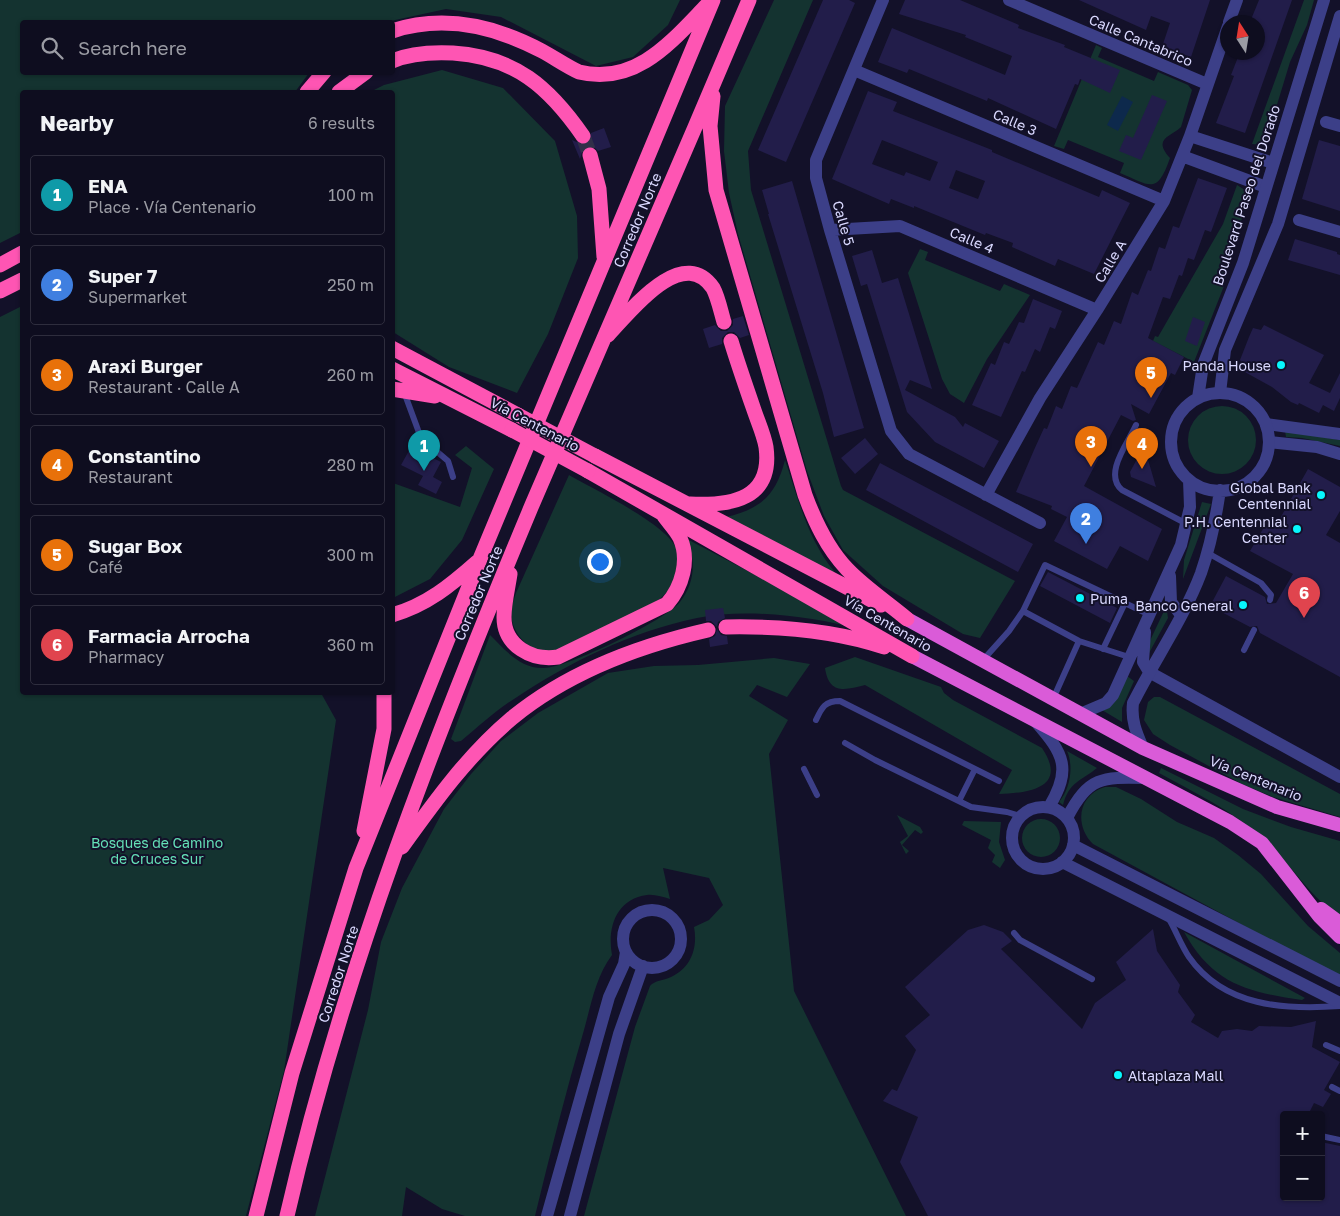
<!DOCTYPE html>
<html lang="en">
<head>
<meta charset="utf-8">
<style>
	body { margin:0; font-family:"Golos Text",sans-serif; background:#171628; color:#f1f3f6 }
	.controls { position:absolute; right:15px; bottom:15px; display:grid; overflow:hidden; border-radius:5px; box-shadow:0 1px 4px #0004 }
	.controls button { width:45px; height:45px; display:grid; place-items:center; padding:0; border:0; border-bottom:1px solid #2e2d3d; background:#0e0d1f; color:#f1f3f6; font:25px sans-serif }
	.compass { position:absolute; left:1220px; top:15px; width:45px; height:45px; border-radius:50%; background:#0e0d1f; box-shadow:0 1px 4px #0004; rotate:348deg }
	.you { position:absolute; left:599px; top:561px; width:18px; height:18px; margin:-12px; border:4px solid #fff; border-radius:50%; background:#1a73e8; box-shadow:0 0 0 8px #1a73e833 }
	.badge { display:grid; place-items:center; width:32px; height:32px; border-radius:50%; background:#07f7fd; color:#fff; font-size:16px; font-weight:700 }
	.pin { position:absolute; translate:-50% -41px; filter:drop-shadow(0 1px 2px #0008) }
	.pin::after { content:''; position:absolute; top:26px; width:18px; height:15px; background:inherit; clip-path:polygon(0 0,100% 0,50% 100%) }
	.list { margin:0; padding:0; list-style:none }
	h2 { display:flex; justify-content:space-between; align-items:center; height:65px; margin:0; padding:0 20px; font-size:21px }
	h2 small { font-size:16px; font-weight:400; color:#9b9ca4 }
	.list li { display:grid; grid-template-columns:32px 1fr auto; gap:15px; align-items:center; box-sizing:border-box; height:80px; margin:0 10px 10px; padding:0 10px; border:1px solid #2e2d3d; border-radius:5px }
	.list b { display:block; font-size:19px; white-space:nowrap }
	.list p { margin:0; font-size:16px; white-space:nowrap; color:#9b9ca4 }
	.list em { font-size:16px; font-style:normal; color:#9b9ca4 }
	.icon { flex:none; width:28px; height:28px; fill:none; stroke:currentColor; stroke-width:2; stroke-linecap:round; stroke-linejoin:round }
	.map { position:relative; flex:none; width:1340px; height:1216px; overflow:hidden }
	.search { position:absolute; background:#0e0d1f; box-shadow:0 1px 4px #0004; left:20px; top:20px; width:375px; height:55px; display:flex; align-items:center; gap:12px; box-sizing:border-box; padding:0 18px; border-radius:5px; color:#9b9ca4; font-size:19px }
	.panel { position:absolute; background:#0e0d1f; box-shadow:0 1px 4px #0004; left:20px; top:90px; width:375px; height:605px; border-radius:5px }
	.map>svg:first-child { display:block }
</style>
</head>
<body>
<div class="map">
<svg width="1340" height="1216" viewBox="0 0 1340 1216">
	<rect width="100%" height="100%" fill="#131129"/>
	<!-- green -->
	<path fill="#143330" d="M0,0H680L668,25L633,57L596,66L501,17L446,9L386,22H22V72L309,73L295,92H22V232L0,243Z
		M774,0H813L748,151L751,190L841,486L843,490L1015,581L980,638L963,634L883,586L843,550L824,516L807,471L738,234L729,193L724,151L725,106Z
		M1304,0H1314L1307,25L1290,62L1266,141L1263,145L1252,144Z
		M1096,45L1102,48L1098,57L1154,81L1158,72L1188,85L1192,90L1181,127C1171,137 1152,138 1170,158C1157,195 1151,186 1120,173L1124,163L1068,140L1064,149L1054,146Z
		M442,70L503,88L555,141L577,216L578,258L548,334L517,393L449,367L393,332L392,92H370L384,85Z
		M1237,185L1248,192V200L1230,255L1224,286L1194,362L1153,341L1155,336L1158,337L1223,224Z
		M920,249L928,252L925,260L1000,291L1004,284L1030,295L987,359L964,403L950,394L942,379L908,273Z
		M22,306V692L321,693L336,720L284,1071L246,1216H0V317Z
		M1188 440a34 34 0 1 1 68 0a34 34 0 1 1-68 0Z
		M1285,431L1334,439L1340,440V446L1302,438L1286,437Z
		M466,446L494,469L462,540L430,579L393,598V483L460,507L472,468L455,455Z
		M785,460C798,498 808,540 834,571L832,574L726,517C761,509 776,495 785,460Z
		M569,475C593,489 669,525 677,550C681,565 675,582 666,593C653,608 631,615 614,624C595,633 573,648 552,652C530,655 510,632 511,611C511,606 514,599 516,593Z
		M1202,502L1211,504L1183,579L1184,560Z
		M685,538L858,629C811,616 745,608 697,618C631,632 569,662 514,699C495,711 478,727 461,741L455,742L451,739L490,635C505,650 521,669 544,668C567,668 666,620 680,602C695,583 697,558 685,538Z
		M1164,611H1167L1168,618L1148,655L1147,647Z
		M855,657L941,687L944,693L953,700L1042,748C1068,787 1031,793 999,794L1012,770L865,685C845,690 829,695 825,668Z
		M774,658L810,664L787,697L757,685L749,696L788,720L769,754L794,991L906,1216H584L635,1027L650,986C655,980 663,981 671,977C691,968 698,948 694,927L709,920L723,905L709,878L663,868L670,899C663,897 654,894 647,895C616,899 607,928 612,955C596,976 591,1005 584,1030C566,1091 550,1154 535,1216H465L442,1209L406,1187L402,1216H315L368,1010L381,942L402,888L444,809L471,774L501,741L538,713L608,673L654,666L698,665Z
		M1127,676L1134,681L1122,708V722L1102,710Z
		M1154,697H1160L1340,794V817L1273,797L1242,784L1170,745L1153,734L1144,720L1148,702Z
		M1067,751L1097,768C1081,781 1069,782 1063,805L1059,802C1070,789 1074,767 1067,751Z
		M1161,768L1243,809L1291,827L1340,841V918C1308,895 1289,861 1260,836C1230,809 1193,792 1159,773Z
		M1105,787H1116L1141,799L1177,822L1214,838L1238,855L1261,874L1308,926L1340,953V978L1093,844C1074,825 1078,795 1105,787Z
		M897,815L920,827L923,832L921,834L915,830L902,845L909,851L906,854L900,842L908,836Z
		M1022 838a19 19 0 1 1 38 0a19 19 0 1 1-38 0Z
		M964,821L1001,822L999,842L1005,860L1000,868L992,862L995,855L988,848L991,840L962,825Z
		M1184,932L1305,998L1302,1000C1247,992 1213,984 1184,932Z"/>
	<!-- water -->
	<path fill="#0d294c" d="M1122,96L1133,102L1118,131L1107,125Z"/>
	<!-- building -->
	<path fill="#221d4a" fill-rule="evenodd" d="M823,0H849L855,3L786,162L758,150Z
		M905,0H960L1019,25L1018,28L1065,45L1064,47L1120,70L1110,93L1080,79L1078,85L1075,84L1056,129L988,98L987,101L909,69L907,73L878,62L892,28L1005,75L1012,56L965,37L966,35L899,14Z
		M1079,0H1210L1191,57L1162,47L1170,23L1151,16L1146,30Z
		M1259,0H1292L1245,133L1216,123L1234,76L1231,75L1240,52H1258V22H1250Z
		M868,91L897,102L893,111L992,150V152L1099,197L1102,190L1130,203L1094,274L1058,259L1055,266L1012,247L1013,243L986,233L985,235L914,206V208L891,199L889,204L832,179ZM882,140L938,162L930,181L906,172L904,176L872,164ZM956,170L985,181L978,199L949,188Z
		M1152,95L1167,101L1141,160L1119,151L1126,135L1133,138Z
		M604,128L611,147L598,151L593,146H587L583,149L580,159L572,140L584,145L591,140V133Z
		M1319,140L1340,146V211L1302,199Z
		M1198,178L1227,188L1211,232L1205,230L1194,260L1188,258L1182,276L1179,275L1170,299L1163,297L1148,338L1184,357L1175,375L1171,373L1149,414L1131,404L1136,420L1133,421L1121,415L1084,486L1162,529L1148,561L1120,546L1107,569L1054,541L1067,517L1051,509L1052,506L1016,492L1034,450L1044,428L1047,429L1056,406L1062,409L1071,386L1077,388L1098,342L1104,345L1114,321L1121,324L1132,292L1138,295L1148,270L1151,271L1159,247L1165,249L1173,226L1179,228Z
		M792,181L864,428L834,437L823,393L768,214H769L762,190Z
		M1295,239L1337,252V254L1340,255V275L1288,260Z
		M872,250L882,283L898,278L932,389L910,380L905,390L955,417L963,427L965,423L999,441L984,468L935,442L907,412L867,284L861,286L852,256Z
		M1033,299L1062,311L1055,329L1050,327L1040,352L1035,349L1025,372L1022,371L1001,417L972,405L991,363L995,365L1004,342L1009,344L1019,322L1024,323Z
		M743,316L749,335L740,338L734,332H728L722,338V344L709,348L703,329L715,325L721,331H727L733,325V319Z
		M1193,317L1205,322L1197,346L1185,341Z
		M1264,325L1324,355L1309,383L1330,393L1340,373V398L1334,411L1323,405L1319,413L1299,403L1298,405L1291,402L1272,387L1243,371L1245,367L1240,360L1249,337L1253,328L1261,330Z
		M865,438L878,454L855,474L841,458Z
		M1144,446L1156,487L1131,477L1130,472Z
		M411,447L441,462L433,477L442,482L436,494L418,485L423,476L401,465Z
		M880,463L1033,544L1018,572L866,490Z
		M1308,469L1340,487V511L1326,535L1340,543V677L1260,633L1257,626L1250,627L1210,606L1226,576L1265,597L1267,604L1276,603L1293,574L1250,551L1270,517L1278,522Z
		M1048,572L1117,608L1110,623L1040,586Z
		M723,608L725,618L718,622L717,627L711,621H706L705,610Z
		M717,629L721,635L727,636L728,644L710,647L709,639L715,636Z
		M984,925L1003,932L1012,941L1001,949L1082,1029L1095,1003L1126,980L1116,962L1153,929L1157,951L1180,985L1178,992L1195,1015L1191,1022L1218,1038L1222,1031L1237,1029L1252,1031L1259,1026L1291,1027L1316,1021L1312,1047L1340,1062L1324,1090L1331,1094L1323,1107L1314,1103L1308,1115H1284V1197H1321V1142L1340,1146V1216H928L900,1162L918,1117L883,1101L892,1089L897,1091L916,1050L905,1036L930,1015L905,987L968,930Z"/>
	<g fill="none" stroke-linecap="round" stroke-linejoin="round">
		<!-- motorway-tunnel -->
		<path stroke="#312f49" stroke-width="15" stroke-dasharray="15 8" stroke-linecap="butt" d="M583,136L590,155"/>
		<!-- service -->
		<path stroke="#3c3f88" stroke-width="6" d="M404,392L421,438L448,461L453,477
			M1136,425C1128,443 1103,474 1122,490L1187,524
			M1206,552L1261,583L1271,595L1270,600
			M1023,611L1045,565L1150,615
			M1103,649L1125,603
			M1244,650L1254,630
			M983,660L1009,631L1023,611L1079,641L1129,657
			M1053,699L1079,641
			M816,720C822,707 825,701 840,701L999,781
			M845,743L875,760L971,807L1007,812L1020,816
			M804,769L817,795
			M959,801L975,769
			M1169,919C1176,931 1181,945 1189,957C1224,1007 1285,1010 1340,1006
			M1014,933L1020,940L1092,979
			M1326,1045L1340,1051
			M1332,1087L1340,1091
			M1321,1136L1340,1140"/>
		<!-- minor -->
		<path stroke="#3c3f88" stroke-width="12" d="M883,0L816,160V178L830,230L891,431L909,454L1040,523
			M1009,0L1207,84
			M1229,22L1237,0
			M854,70L1164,201
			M1326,122L1340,126
			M1190,136L1273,163
			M1182,156L1266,187
			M1299,220L1340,232
			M830,230L900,226L1097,310
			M1266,424L1340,434
			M1269,442L1317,447L1340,454
			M986,495L1040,398L1097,310L1164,201L1190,136L1228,26
			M1149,672L1340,777
			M1036,722C1064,754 1072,769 1049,807
			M1012 838a31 31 0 1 1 62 0a31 31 0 1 1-62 0Z
			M1067,818C1089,776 1102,777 1147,778
			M1073,845L1340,981
			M1062,862L1340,1003
			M623 939a29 29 0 1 1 58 0a29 29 0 1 1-58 0Z
			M547,1216L609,997L624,964L626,952
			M570,1216L619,1034L643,966"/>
		<!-- tertiary -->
		<path stroke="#3c3f88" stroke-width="12" d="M1220,393L1225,350L1278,224L1340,16
			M1171 442a49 49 0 1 1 98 0a49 49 0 1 1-98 0Z
			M1198,398L1203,365L1243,263L1324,0
			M1170,576L1171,602L1181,615
			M1145,632L1143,662L1149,672
			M1080,714L1106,703L1113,695L1181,545L1190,507L1189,480
			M1143,748C1136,732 1131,720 1133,703C1155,659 1184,618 1201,573C1210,547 1216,518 1220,490"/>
		<!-- trunk -->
		<path stroke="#da5bd8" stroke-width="14" d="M907,619L1143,748L1277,807L1340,825
			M912,656L1230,822L1262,843L1319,916L1340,937
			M1321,909L1340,923"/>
		<!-- motorway -->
		<path stroke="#fe55b3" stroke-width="15" d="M392,31C444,14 495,26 542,51C555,58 566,66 579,72C636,86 672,41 707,5
			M392,61C411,53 433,52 453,53C515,57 549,87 583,136
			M307,92L324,72
			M339,92L366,72
			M713,96L710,126L716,190L805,495C815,522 827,548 847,569C864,587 888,603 907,619
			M590,155L599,189L604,257
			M0,265L22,253
			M0,291L22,280
			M608,335C629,313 682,243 713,288C718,297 721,312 724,322
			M392,348L518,415
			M392,369L512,430
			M392,389L435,396
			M595,456L881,605
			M588,471L912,656
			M690,504C732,506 773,499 766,447C764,435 758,422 754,410C746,387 738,364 731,341
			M510,574C508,588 504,603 504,617C504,646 532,661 558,657L667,604C682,587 690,560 680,538C676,530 669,523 664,516
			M392,615C427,605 451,585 477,562
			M726,627C779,626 833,630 884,647
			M364,831L384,729V692
			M402,847C435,801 468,755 512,718C568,672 638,646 708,630
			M256,1216L292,1073L356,868L480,559L713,0
			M287,1216C343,971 435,737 532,505C604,337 678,169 749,0"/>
		<!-- motorway-bridge -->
		<path stroke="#fe55b3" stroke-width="15" d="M518,415L595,456
			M512,430L588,471"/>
	</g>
	<!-- markers -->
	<g fill="#07f7fd" stroke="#131129" stroke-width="2">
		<circle cx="1281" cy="365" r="5"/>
		<circle cx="1321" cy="495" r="5"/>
		<circle cx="1297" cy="529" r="5"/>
		<circle cx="1080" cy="598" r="5"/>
		<circle cx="1243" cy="605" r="5"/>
		<circle cx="1118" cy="1075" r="5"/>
	</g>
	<g text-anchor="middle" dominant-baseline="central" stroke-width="4" stroke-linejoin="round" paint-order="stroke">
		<!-- street labels -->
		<g font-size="14" fill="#dad9ff" stroke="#131129">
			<text transform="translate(1141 40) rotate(23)">Calle Cantabrico</text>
			<text transform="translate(1015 122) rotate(23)">Calle 3</text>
			<text transform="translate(1246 195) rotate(-72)">Boulevard Paseo del Dorado</text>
			<text transform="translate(637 220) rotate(-67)">Corredor Norte</text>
			<text transform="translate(844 223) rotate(74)">Calle 5</text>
			<text transform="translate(972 240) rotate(23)">Calle 4</text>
			<text transform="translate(1110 261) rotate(-59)">Calle A</text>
			<text transform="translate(535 424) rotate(28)">Vía Centenario</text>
			<text transform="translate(478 593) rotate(-67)">Corredor Norte</text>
			<text transform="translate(888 623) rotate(30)">Vía Centenario</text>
			<text transform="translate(1256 778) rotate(22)">Vía Centenario</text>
			<text transform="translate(338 974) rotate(-72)">Corredor Norte</text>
		</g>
		<!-- poi labels -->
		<g font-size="14" fill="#dad9ff" stroke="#131129" text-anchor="end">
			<text x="1271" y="365">Panda House</text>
			<text x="1311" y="487">Global Bank<tspan x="1311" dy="16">Centennial</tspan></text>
			<text x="1287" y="521">P.H. Centennial<tspan x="1287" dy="16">Center</tspan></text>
			<text x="1090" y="598" text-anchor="start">Puma</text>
			<text x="1233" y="605">Banco General</text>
			<text x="1128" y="1075" text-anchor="start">Altaplaza Mall</text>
		</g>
		<!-- park labels -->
		<g font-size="14" fill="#64e0b7" stroke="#131129">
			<text x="157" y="842">Bosques de Camino<tspan x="157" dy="16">de Cruces Sur</tspan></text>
		</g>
	</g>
</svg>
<div class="controls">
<button>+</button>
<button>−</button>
</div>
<svg class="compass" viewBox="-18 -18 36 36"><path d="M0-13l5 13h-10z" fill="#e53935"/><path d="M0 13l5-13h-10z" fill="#9b9ca4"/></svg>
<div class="you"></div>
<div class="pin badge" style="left:424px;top:471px;background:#0f9aa8">1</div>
<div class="pin badge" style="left:1086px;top:544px;background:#3f7fe0">2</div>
<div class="pin badge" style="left:1091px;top:467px;background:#e8710a">3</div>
<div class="pin badge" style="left:1142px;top:469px;background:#e8710a">4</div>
<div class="pin badge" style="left:1151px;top:398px;background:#e8710a">5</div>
<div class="pin badge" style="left:1304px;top:618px;background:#e0444e">6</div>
<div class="search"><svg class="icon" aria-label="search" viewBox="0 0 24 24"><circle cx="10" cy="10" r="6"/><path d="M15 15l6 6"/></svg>Search here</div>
<section class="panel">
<h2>Nearby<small>6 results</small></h2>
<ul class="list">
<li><span class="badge" style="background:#0f9aa8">1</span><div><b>ENA</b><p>Place · Vía Centenario</p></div><em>100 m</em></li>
<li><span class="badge" style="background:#3f7fe0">2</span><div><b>Super 7</b><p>Supermarket</p></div><em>250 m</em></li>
<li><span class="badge" style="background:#e8710a">3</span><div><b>Araxi Burger</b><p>Restaurant · Calle A</p></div><em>260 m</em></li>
<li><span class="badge" style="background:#e8710a">4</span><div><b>Constantino</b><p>Restaurant</p></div><em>280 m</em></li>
<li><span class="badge" style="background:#e8710a">5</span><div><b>Sugar Box</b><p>Café</p></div><em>300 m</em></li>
<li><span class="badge" style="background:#e0444e">6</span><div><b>Farmacia Arrocha</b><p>Pharmacy</p></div><em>360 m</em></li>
</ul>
</section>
</div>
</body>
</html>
